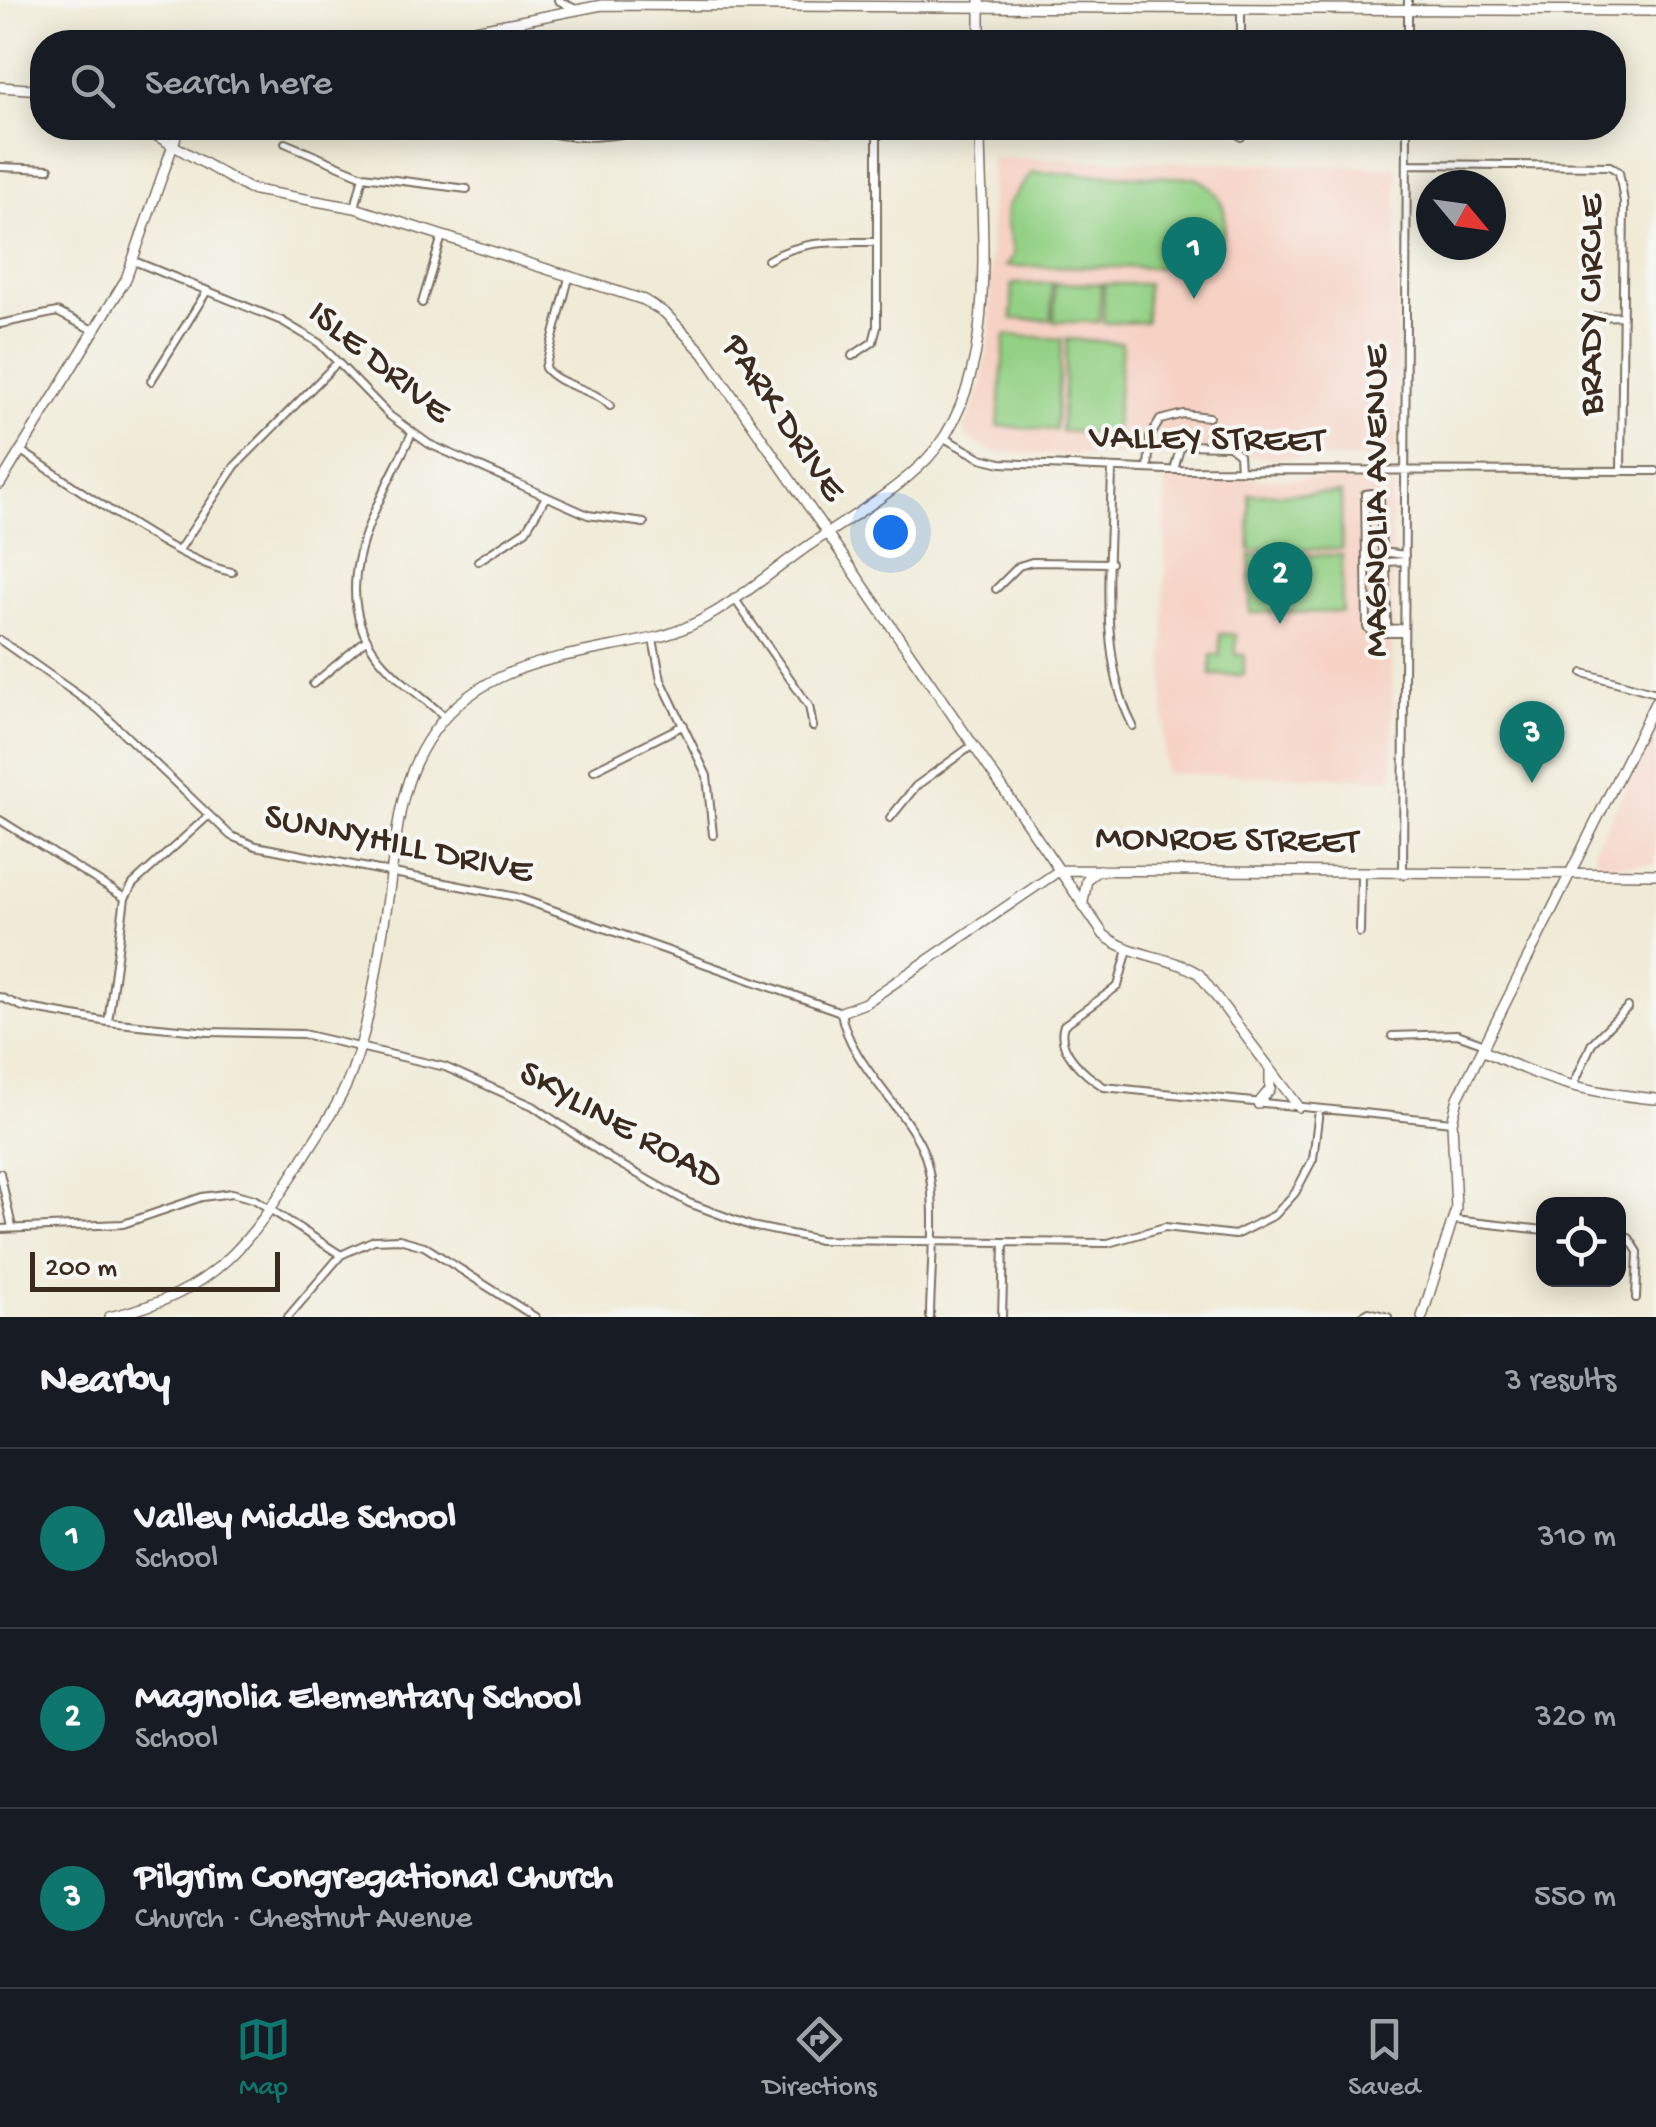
<!DOCTYPE html>
<html lang="en">
<head>
<meta charset="utf-8">
<style>
	body { margin:0; font-family:"Gochi Hand",sans-serif; background:#20242c; color:#f1f3f6 }
	.controls { position:absolute; right:30px; bottom:30px; display:grid; overflow:hidden; border-radius:20px; box-shadow:0 5px 25px #0003 }
	.controls button { width:90px; height:90px; display:grid; place-items:center; padding:0; border:0; border-bottom:2px solid #363941; background:#171b24; color:#f1f3f6; font:50px sans-serif }
	.compass { position:absolute; left:1416px; top:170px; width:90px; height:90px; border-radius:50%; background:#171b24; box-shadow:0 5px 25px #0003; rotate:119deg }
	.scale { position:absolute; left:30px; bottom:25px; width:250px; box-sizing:border-box; padding-left:10px; border:5px solid #3b2a1e; border-top:0; font-size:28px; line-height:35px; white-space:nowrap; color:#3b2a1e; -webkit-text-stroke:8px #f6f6f2; paint-order:stroke }
	.you { position:absolute; left:890px; top:532px; width:35px; height:35px; margin:-25px; border:8px solid #fff; border-radius:50%; background:#1a73e8; box-shadow:0 0 0 15px #1a73e833 }
	.badge { display:grid; place-items:center; width:65px; height:65px; border-radius:50%; background:#0f766e; color:#fff; font-size:32px; font-weight:700 }
	.pin { position:absolute; translate:-50% -82px; filter:drop-shadow(0 2px 5px #0008) }
	.pin::after { content:''; position:absolute; top:52px; width:35px; height:30px; background:inherit; clip-path:polygon(0 0,100% 0,50% 100%) }
	.list { margin:0; padding:0; list-style:none }
	h2 { display:flex; justify-content:space-between; align-items:center; height:130px; margin:0; padding:0 40px; font-size:42px }
	h2 small { font-size:32px; font-weight:400; color:#9ea1a6 }
	.list li { display:grid; grid-template-columns:65px 1fr auto; gap:30px; align-items:center; box-sizing:border-box; height:180px; padding:0 40px; border-top:2px solid #363941 }
	.list b { display:block; font-size:38px; white-space:nowrap }
	.list p { margin:0; font-size:32px; white-space:nowrap; color:#9ea1a6 }
	.list em { font-size:32px; font-style:normal; color:#9ea1a6 }
	.icon { flex:none; width:55px; height:55px; fill:none; stroke:currentColor; stroke-width:2; stroke-linecap:round; stroke-linejoin:round }
	.map { position:relative; flex:none; width:1656px; height:1317px; overflow:hidden }
	.search { position:absolute; background:#171b24; box-shadow:0 5px 25px #0003; left:30px; right:30px; top:30px; height:110px; display:flex; align-items:center; gap:25px; box-sizing:border-box; padding:0 35px; border-radius:40px; color:#9ea1a6; font-size:38px }
	.sheet { height:670px; background:#171b24 }
	nav { display:flex; justify-content:space-around; align-items:center; box-sizing:border-box; height:140px; border-top:2px solid #363941; background:#171b24; font-size:28px; color:#9ea1a6 }
	nav a { display:grid; justify-items:center; gap:5px }
	nav .on { color:#0f766e }
	.map>svg:first-child { display:block }
</style>
</head>
<body>
<div class="map">
<svg width="1656" height="1317" viewBox="0 0 1656 1317">
	<rect width="100%" height="100%" fill="#f6f6f2"/>
	<filter id="ink" filterUnits="userSpaceOnUse"><feTurbulence type="fractalNoise" baseFrequency=".01" numOctaves="2"/><feDisplacementMap in="SourceGraphic" scale="20" xChannelSelector="R" yChannelSelector="G"/><feConvolveMatrix kernelMatrix="1 2 1 2 8 2 1 2 1" color-interpolation-filters="sRGB"/></filter>
	<filter id="wash" filterUnits="userSpaceOnUse"><feTurbulence type="fractalNoise" baseFrequency=".0048" numOctaves="4" result="noise"/><feDisplacementMap in="SourceGraphic" scale="40" xChannelSelector="R" yChannelSelector="G"/><feGaussianBlur stdDeviation="2.25" result="paint"/><feColorMatrix in="noise" values="0 0 0 0 0 0 0 0 0 0 0 0 0 0 0 0 0 1.4 0 .05"/><feComposite in="paint" operator="in"/></filter>
	<g filter="url(#wash)">
		<rect width="100%" height="100%" fill="#f0ebd7"/>
		<!-- built -->
		<path fill="#f6d2c4" d="M991,158L1398,167L1397,451L1388,459L1065,455L992,452L968,438L963,431L981,388L990,334Z
			M1165,478L1392,480L1393,779L1164,773Z
			M1656,729V864H1600L1593,851Z"/>
		<!-- green -->
		<path fill="#94d186" stroke="#687e52" stroke-width="2.5" d="M1032,172L1197,178C1240,201 1231,253 1188,268L1006,266L1014,254L1006,221L1007,206Z
			M1052,283L1051,320L1012,319V284Z
			M1055,283L1101,284L1099,322H1054Z
			M1104,284H1147L1146,322L1103,323Z
			M1005,335L1062,339L1055,430L998,426Z
			M1067,339L1122,343L1115,435L1061,431Z
			M1341,493L1342,549L1250,550L1249,494Z
			M1250,555H1342V612L1250,613Z
			M1220,634H1236V655H1244V675H1211V655H1220Z"/>
	</g>
	<g filter="url(#ink)">
		<g fill="none" stroke-linecap="round" stroke-linejoin="round">
			<defs>
				<path id="street" d="M558,0L575,9
					M1241,42V9
					M1408,42V0
					M532,128C571,142 607,137 647,130L980,131
					M1241,137V128
					M285,143L363,176L467,189
					M1408,164L1610,166L1619,172L1624,202L1621,471
					M0,167L49,169
					M355,208L363,176
					M768,260C803,239 837,242 877,242
					M134,261L282,321L319,343L390,416L429,444L588,515L644,523
					M569,278L545,368C560,387 592,387 610,406
					M422,303L442,236
					M1595,317L1623,316
					M0,324L57,312L95,331
					M852,356L873,342L877,327V130
					M151,381L207,291
					M411,435C381,501 324,583 376,654C393,677 423,697 445,717
					M944,438L981,458L1001,463L1167,470L1656,471
					M21,451C73,484 177,562 232,572
					M1112,468C1111,548 1096,654 1133,726
					M1148,469L1150,437L1160,420L1183,414L1209,417
					M1174,470L1181,445L1230,446L1239,455L1240,470
					M179,550L235,466L337,363
					M478,561L526,530L546,497
					M996,589L1019,566L1032,562L1111,563
					M734,598L809,706L813,727
					M1404,628L1387,629L1386,562L1405,561
					M1404,633H1372L1367,627L1365,494L1372,493L1380,499L1382,552L1405,555
					M653,639L661,680L707,776L713,835
					M0,640L98,709L231,836L256,846L516,897L841,1012C848,1059 897,1100 919,1142C942,1183 930,1269 930,1317
					M1583,673L1656,693
					M313,684L367,639
					M594,770L684,725
					M890,818L916,786L973,745
					M0,820L125,898
					M1403,875L1407,128
					M1360,933L1361,874
					M1128,949L1118,986L1064,1025C1055,1050 1085,1075 1104,1087L1452,1122
					M0,997L23,1007L108,1022L209,1032L303,1034L445,1067L533,1106L609,1158L689,1203L751,1226L820,1240L1108,1243L1165,1227L1235,1235L1275,1215L1295,1193L1313,1159L1319,1110
					M108,1022L125,898L133,884L207,817
					M1392,1036L1457,1034L1485,1044
					M1573,1086L1592,1043L1628,1007
					M0,1173L12,1227
					M1454,1220L1544,1230
					M0,1229L123,1224L202,1197L232,1193L254,1199L341,1255
					M1618,1237L1629,1238L1638,1252L1636,1298
					M288,1317L341,1255L374,1240L399,1239L424,1246L535,1317
					M1002,1317L1004,1244
					M1360,1317L1369,1312L1388,1317"/>
				<path id="secondary" d="M414,42L602,5L1656,11
					M980,42V0
					M0,87L42,90
					M143,128L249,189L355,208L644,300L665,313L703,353L1104,935C1131,957 1169,955 1199,974L1299,1107
					M0,484L126,279L179,128
					M1083,902L1087,879L1099,870
					M841,1012L865,1003L1060,870L1656,874
					M1482,1050C1548,1082 1583,1092 1656,1099
					M1258,1104L1270,1089V1071
					M109,1317C216,1293 249,1244 304,1157C321,1129 341,1102 352,1071C371,1021 377,964 386,911C397,847 394,786 434,731C486,659 575,656 654,638C709,626 756,583 801,551C842,522 892,495 927,459C1002,380 980,229 980,128
					M1422,1317L1456,1209L1452,1122L1458,1098L1656,701"/>
			</defs>
			<!-- street casing -->
			<use href="#street" stroke="#7a6e5f" stroke-width="10"/>
			<!-- secondary casing -->
			<use href="#secondary" stroke="#7a6e5f" stroke-width="12"/>
			<!-- street -->
			<use href="#street" stroke="#fff" stroke-width="6"/>
			<!-- secondary -->
			<use href="#secondary" stroke="#fff" stroke-width="9"/>
		</g>
	</g>
	<g text-anchor="middle" dominant-baseline="central" stroke-width="8" stroke-linejoin="round" paint-order="stroke">
		<!-- street labels -->
		<g font-size="38" fill="#3b2a1e" stroke="#f6f6f2">
			<text transform="translate(1593 305) rotate(-90)">BRADY CIRCLE</text>
			<text transform="translate(378 364) rotate(39)">ISLE DRIVE</text>
			<text transform="translate(782 419) rotate(56)">PARK DRIVE</text>
			<text transform="translate(1207 441) rotate(1)">VALLEY STREET</text>
			<text transform="translate(1378 501) rotate(-90)">MAGNOLIA AVENUE</text>
			<text transform="translate(1227 842) rotate(1)">MONROE STREET</text>
			<text transform="translate(398 846) rotate(12)">SUNNYHILL DRIVE</text>
			<text transform="translate(620 1127) rotate(29)">SKYLINE ROAD</text>
		</g>
	</g>
</svg>
<div class="controls">
<button><svg class="icon" aria-label="locate" viewBox="0 0 24 24"><circle cx="12" cy="12" r="6"/><path d="M12 2v4M12 18v4M2 12h4M18 12h4"/></svg></button>
</div>
<svg class="compass" viewBox="-18 -18 36 36"><path d="M0-13l5 13h-10z" fill="#e53935"/><path d="M0 13l5-13h-10z" fill="#9ea1a6"/></svg>
<div class="scale">200 m</div>
<div class="you"></div>
<div class="pin badge" style="left:1194px;top:299px">1</div>
<div class="pin badge" style="left:1280px;top:624px">2</div>
<div class="pin badge" style="left:1532px;top:783px">3</div>
<div class="search"><svg class="icon" aria-label="search" viewBox="0 0 24 24"><circle cx="10" cy="10" r="6"/><path d="M15 15l6 6"/></svg>Search here</div>
</div>
<section class="sheet">
<h2>Nearby<small>3 results</small></h2>
<ul class="list">
<li><span class="badge">1</span><div><b>Valley Middle School</b><p>School</p></div><em>310 m</em></li>
<li><span class="badge">2</span><div><b>Magnolia Elementary School</b><p>School</p></div><em>320 m</em></li>
<li><span class="badge">3</span><div><b>Pilgrim Congregational Church</b><p>Church · Chestnut Avenue</p></div><em>550 m</em></li>
</ul>
</section>
<nav>
<a class="on"><svg class="icon" aria-label="map" viewBox="0 0 24 24"><path d="M3 6l6-2 6 2 6-2v14l-6 2-6-2-6 2zM9 4v14M15 6v14"/></svg>Map</a>
<a><svg class="icon" aria-label="directions" viewBox="0 0 24 24"><path d="M12 3l9 9-9 9-9-9zM9 14v-3h6M13 9l2 2-2 2"/></svg>Directions</a>
<a><svg class="icon" aria-label="saved" viewBox="0 0 24 24"><path d="M7 4h10v16l-5-4-5 4z"/></svg>Saved</a>
</nav>
</body>
</html>
